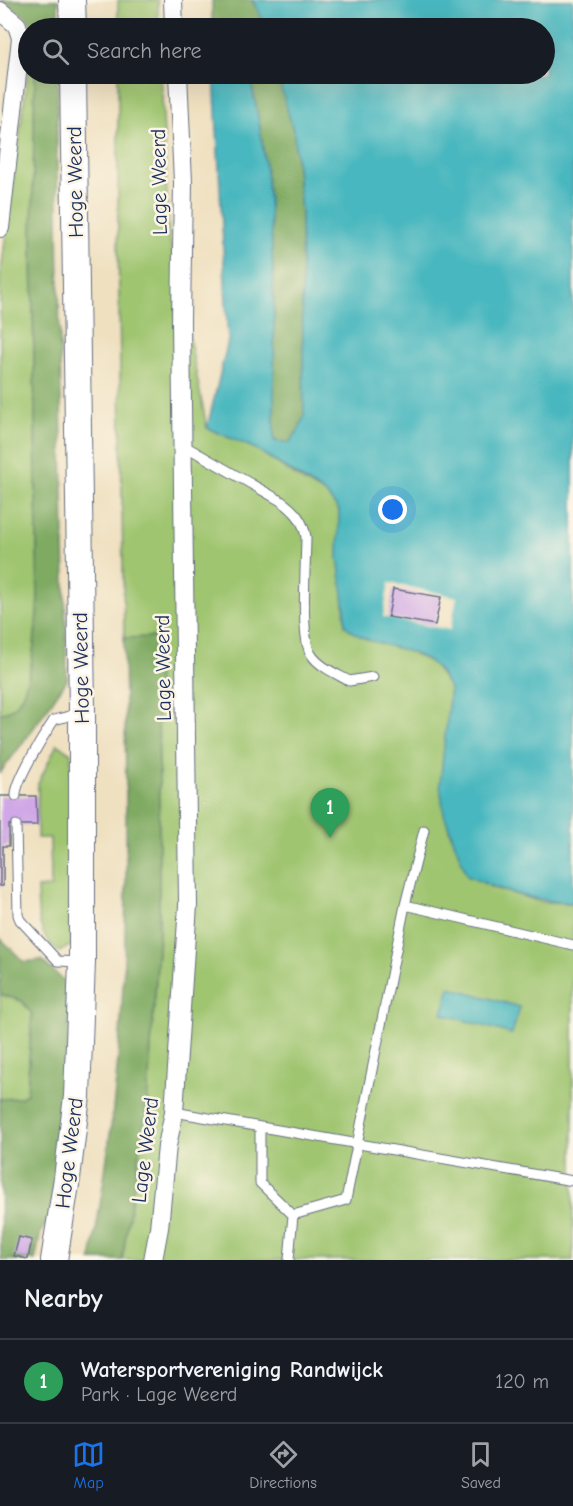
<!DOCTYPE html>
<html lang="en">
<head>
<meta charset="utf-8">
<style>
	body { margin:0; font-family:"Comic Neue",sans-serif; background:#20242c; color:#f1f3f6 }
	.you { position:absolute; left:393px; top:510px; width:21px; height:21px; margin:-15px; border:4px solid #fff; border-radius:50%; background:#1a73e8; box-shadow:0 0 0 9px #1a73e833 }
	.badge { display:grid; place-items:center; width:39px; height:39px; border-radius:50%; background:#1a73e8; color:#fff; font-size:20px; font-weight:700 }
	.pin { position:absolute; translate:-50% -50px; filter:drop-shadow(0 2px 3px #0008) }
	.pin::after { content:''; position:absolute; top:32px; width:21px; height:18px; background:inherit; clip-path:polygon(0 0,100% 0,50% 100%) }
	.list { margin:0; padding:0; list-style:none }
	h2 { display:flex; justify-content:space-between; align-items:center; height:78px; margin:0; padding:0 24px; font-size:26px }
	h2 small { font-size:20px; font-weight:400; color:#9ea1a6 }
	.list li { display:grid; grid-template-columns:39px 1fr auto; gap:18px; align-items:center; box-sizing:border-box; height:84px; padding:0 24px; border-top:2px solid #363941 }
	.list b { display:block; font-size:22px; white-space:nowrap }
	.list p { margin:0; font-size:20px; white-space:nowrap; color:#9ea1a6 }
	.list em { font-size:20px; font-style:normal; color:#9ea1a6 }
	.icon { flex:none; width:33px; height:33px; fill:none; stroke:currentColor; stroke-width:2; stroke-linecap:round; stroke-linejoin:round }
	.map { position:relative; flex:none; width:573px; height:1260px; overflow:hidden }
	.search { position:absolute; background:#171b24; box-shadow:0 6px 24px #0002; left:18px; right:18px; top:18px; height:66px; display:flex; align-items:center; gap:15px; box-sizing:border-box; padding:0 21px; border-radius:33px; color:#9ea1a6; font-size:22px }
	.sheet { height:162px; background:#171b24 }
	nav { display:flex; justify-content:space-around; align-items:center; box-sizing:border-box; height:84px; border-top:2px solid #363941; background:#171b24; font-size:16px; color:#9ea1a6 }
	nav a { display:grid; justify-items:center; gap:3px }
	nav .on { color:#1a73e8 }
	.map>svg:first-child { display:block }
</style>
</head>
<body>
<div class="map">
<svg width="573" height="1260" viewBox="0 0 573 1260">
	<rect width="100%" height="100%" fill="#fcf5e5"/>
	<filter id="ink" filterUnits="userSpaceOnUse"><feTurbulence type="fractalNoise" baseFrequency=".0167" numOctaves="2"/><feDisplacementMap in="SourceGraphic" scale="12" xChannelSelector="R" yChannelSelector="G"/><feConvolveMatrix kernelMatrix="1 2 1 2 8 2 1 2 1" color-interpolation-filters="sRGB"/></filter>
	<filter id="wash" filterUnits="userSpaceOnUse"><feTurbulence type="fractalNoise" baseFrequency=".008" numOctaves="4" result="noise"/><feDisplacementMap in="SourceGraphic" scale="24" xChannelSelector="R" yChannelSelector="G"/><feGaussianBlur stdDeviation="1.35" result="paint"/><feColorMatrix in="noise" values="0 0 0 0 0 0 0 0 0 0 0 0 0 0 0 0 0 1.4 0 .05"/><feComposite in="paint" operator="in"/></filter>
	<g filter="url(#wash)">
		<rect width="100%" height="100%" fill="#efe0c0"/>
		<!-- green -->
		<path fill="#9fc570" stroke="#5d7a67" stroke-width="1.5" d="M118,0H158V28H118Z
			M28,72L35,74L32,242L38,601C36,628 33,684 16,705C13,709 5,712 0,714V278Z
			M118,74H161L169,236L207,428L256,449L303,481L326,494L339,510L345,625L364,638L410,652L432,663L450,688L446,732L449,830L456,845L490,887L542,902L573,903V1260H122L147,1102L159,936V777L157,637L124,638L118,235Z
			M57,744L71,753L73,944L59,952C36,934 38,913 37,888L51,887L50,838H37L38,784Z
			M0,994L22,1001L32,1014L27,1094L20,1098L0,1099Z"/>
		<!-- forest -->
		<path fill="#7faa62" stroke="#4d6c60" stroke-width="1.5" d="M1,0H58V28H33L27,17Z
			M212,0H252L259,12L264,28H212Z
			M35,74H58L57,154L60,349L67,680L28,736L0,773V714C5,712 13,709 16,705C33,685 36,627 38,601L32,242Z
			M249,74H277L294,133L301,212L304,417L298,431L289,443L274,441C274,319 278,193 249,74Z
			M157,637L159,777V936L147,1102L122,1260H91C107,1169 119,1076 123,984C129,869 125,753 124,638Z
			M0,938L24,962L41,960L63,980L71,996L63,1120L51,1218L41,1231L35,1260H1L0,1099L20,1098L27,1094L32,1014L22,1001L0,994Z"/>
		<!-- water -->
		<path fill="#48b7bf" stroke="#32738e" stroke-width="1.5" d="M252,0H573V903C534,901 503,892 467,876L444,814L440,785L450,688C444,680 438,667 430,662C405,644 367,648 345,625V610L338,557L339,510L326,494L256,449L207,428L228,341L214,74H249C278,193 274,318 274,441L289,443L298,431L304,417L301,212L294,133L277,74H544V28H264L259,12Z
			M450,987L520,1007L512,1034L442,1014Z"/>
		<!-- pier -->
		<path fill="#efe0c0" d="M389,583L457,597L450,630L383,617Z"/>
		<g id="blocks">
			<!-- building -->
			<path fill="#d0a8e7" d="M393,589L441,597L435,625L388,617Z
				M0,796H36L37,825H9V846H3V886H0Z
				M19,1237L32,1240L28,1259L14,1256Z"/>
		</g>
	</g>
	<g filter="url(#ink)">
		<use href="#blocks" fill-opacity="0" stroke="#656d80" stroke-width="1.5"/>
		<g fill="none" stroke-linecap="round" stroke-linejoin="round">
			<defs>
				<path id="service" d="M183,445L281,501C295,511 303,520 306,537C306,560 300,639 311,654C319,667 337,674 349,681L373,677
					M16,796C15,781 44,735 54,720L80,713
					M16,825L18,915L20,920L58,961L81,962
					M405,905L573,945
					M174,1112L573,1181
					M260,1128V1183L293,1215
					M289,1260L293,1215L346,1200L405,905L424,830"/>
				<path id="minor" d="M173,0L174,28
					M0,11L17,25L21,38L0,228
					M153,1260L159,1228L167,1146L174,1112L188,905L181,321L183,182L178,74"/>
				<path id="secondary" d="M72,0L73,28
					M54,1260L67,1178L77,1096L82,962V712L73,74"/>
			</defs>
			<!-- service casing -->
			<use href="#service" stroke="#656d80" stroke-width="11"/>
			<!-- minor casing -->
			<use href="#minor" stroke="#656d80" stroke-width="20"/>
			<!-- secondary casing -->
			<use href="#secondary" stroke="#656d80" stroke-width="28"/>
			<!-- service -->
			<use href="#service" stroke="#fff" stroke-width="9"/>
			<!-- minor -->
			<use href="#minor" stroke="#fff" stroke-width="18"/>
			<!-- secondary -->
			<use href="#secondary" stroke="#fff" stroke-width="26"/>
		</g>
	</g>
	<g text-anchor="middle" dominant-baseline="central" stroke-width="5" stroke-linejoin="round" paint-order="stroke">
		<!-- street labels -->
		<g font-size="21" fill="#1b2f5e" stroke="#fcf5e5">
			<text transform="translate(75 182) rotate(-91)">Hoge Weerd</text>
			<text transform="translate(159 182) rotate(-91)">Lage Weerd</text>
			<text transform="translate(81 668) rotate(-91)">Hoge Weerd</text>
			<text transform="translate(163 668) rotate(-91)">Lage Weerd</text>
			<text transform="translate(145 1150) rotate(-83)">Lage Weerd</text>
			<text transform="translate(69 1153) rotate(-83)">Hoge Weerd</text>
		</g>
	</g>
</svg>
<div class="you"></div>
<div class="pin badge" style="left:330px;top:838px;background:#2e9e5b">1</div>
<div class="search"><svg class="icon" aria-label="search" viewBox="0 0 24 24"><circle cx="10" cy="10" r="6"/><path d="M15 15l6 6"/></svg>Search here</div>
</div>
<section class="sheet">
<h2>Nearby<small></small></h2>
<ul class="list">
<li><span class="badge" style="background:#2e9e5b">1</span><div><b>Watersportvereniging Randwijck</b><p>Park · Lage Weerd</p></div><em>120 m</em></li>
</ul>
</section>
<nav>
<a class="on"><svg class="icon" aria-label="map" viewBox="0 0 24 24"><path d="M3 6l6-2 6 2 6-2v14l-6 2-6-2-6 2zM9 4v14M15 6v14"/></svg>Map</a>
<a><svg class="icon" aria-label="directions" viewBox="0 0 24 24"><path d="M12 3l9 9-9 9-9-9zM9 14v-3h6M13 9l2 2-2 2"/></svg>Directions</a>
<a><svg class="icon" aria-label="saved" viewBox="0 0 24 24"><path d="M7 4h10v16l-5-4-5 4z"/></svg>Saved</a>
</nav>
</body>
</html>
